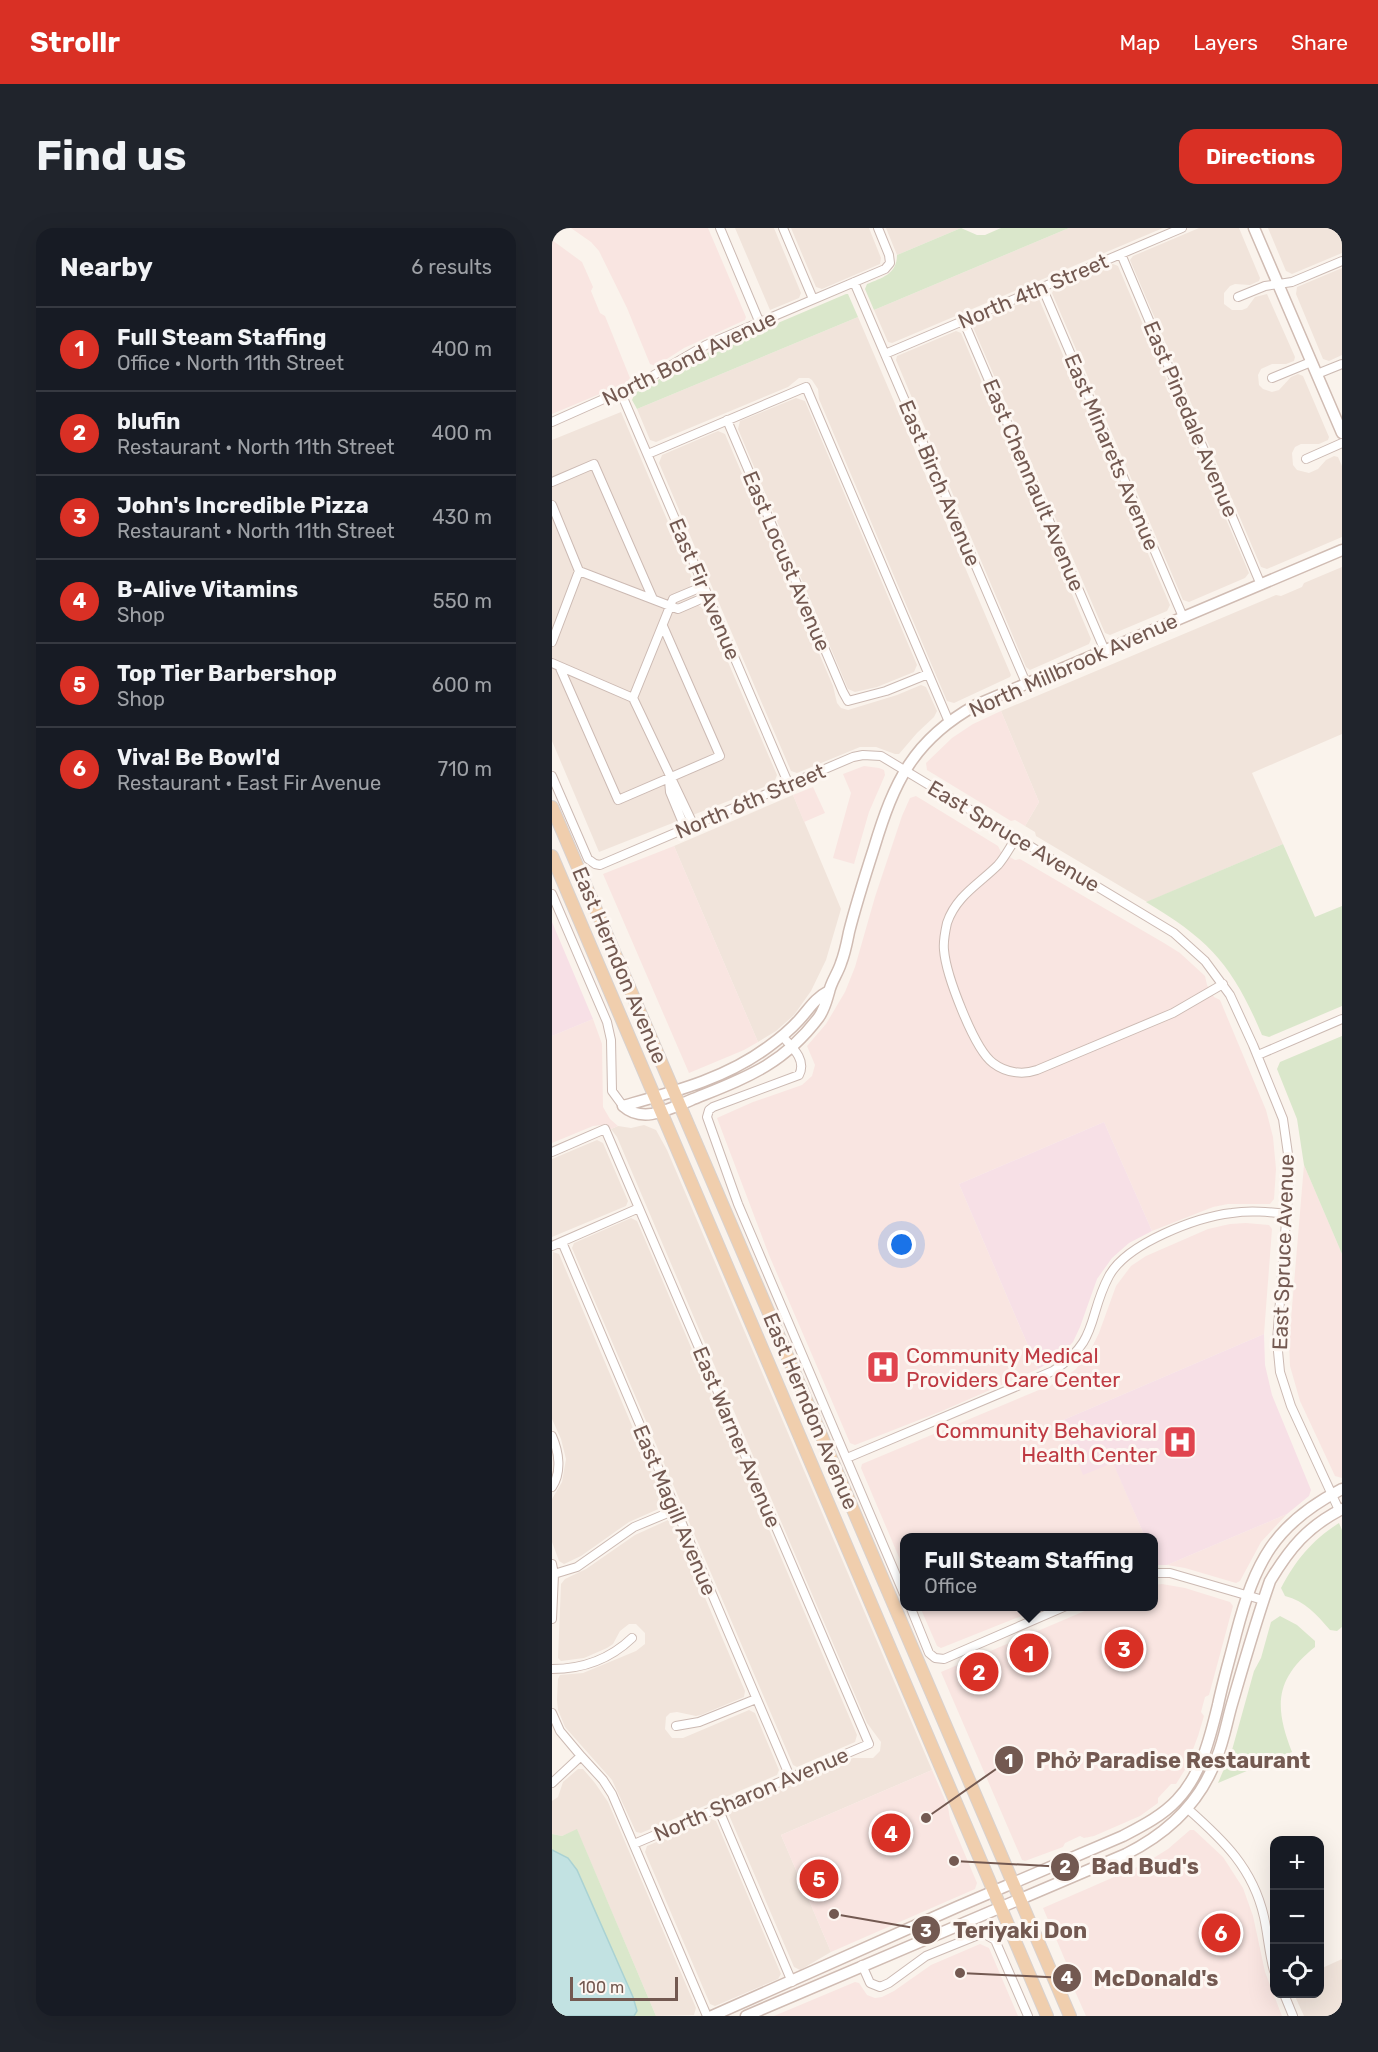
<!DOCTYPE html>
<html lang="en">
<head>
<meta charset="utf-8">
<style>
	body { margin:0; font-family:Rubik,sans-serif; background:#20242c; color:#f1f3f6 }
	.controls { position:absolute; right:18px; bottom:18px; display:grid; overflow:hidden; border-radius:12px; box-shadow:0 6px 24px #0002 }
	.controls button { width:54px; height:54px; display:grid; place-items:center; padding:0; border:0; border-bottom:2px solid #363941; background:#171b24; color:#f1f3f6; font:30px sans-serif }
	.scale { position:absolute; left:18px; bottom:15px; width:108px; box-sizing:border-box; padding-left:6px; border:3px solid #735951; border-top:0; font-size:16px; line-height:21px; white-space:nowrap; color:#735951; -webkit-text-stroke:4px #fdf7f2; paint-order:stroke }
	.you { position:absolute; left:350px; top:1017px; width:21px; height:21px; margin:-15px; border:4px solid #fff; border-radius:50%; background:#1a73e8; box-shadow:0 0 0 9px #1a73e833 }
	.badge { display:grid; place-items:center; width:39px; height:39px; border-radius:50%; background:#d93025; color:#fff; font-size:20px; font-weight:700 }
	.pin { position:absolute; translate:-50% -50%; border:3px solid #fff; box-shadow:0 2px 6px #0006 }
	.popup { position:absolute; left:348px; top:1305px; width:258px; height:78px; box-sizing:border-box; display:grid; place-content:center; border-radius:12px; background:#171b24; filter:drop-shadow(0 2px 4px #0005); font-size:20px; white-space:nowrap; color:#9ea1a6 }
	.popup b { font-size:22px; color:#f1f3f6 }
	.popup::after { content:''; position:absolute; left:50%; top:100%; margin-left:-12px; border:12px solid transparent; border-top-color:#171b24 }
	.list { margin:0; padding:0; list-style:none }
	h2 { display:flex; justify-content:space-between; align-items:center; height:78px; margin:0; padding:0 24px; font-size:26px }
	h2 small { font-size:20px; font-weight:400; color:#9ea1a6 }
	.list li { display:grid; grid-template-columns:39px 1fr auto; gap:18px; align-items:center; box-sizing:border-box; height:84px; padding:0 24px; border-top:2px solid #363941 }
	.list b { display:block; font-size:22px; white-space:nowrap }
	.list p { margin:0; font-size:20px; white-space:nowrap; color:#9ea1a6 }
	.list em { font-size:20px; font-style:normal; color:#9ea1a6 }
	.icon { flex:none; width:33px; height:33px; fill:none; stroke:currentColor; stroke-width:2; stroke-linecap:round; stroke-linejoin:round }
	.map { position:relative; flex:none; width:790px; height:1788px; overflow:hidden; border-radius:18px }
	header { display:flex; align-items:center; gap:36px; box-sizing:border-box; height:84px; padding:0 30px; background:#d93025; color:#fff }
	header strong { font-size:28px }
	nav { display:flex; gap:33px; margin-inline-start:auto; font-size:21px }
	.intro { display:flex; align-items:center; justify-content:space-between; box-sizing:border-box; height:144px; padding:0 36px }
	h1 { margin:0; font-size:42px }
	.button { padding:15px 27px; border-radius:18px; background:#d93025; color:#fff; font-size:21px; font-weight:700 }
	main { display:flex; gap:36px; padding:0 36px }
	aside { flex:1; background:#171b24; border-radius:18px; box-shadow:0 6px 24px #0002 }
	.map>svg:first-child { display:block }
</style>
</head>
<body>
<header>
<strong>Strollr</strong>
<nav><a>Map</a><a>Layers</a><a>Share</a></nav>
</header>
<div class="intro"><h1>Find us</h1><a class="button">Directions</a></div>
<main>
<aside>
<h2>Nearby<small>6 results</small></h2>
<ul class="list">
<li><span class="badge">1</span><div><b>Full Steam Staffing</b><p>Office · North 11th Street</p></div><em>400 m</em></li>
<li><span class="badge">2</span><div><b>blufin</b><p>Restaurant · North 11th Street</p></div><em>400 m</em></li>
<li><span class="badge">3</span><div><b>John's Incredible Pizza</b><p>Restaurant · North 11th Street</p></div><em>430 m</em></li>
<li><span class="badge">4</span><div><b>B-Alive Vitamins</b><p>Shop</p></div><em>550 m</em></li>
<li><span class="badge">5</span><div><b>Top Tier Barbershop</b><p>Shop</p></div><em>600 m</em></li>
<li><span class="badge">6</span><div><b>Viva! Be Bowl'd</b><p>Restaurant · East Fir Avenue</p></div><em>710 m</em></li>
</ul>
</aside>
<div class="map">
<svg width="790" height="1788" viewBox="0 0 790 1788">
	<rect width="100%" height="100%" fill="#faf3ec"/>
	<!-- residential -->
	<path fill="#f1e4db" d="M183,0H222L249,65L247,70L218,82Z
		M239,0H317L329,30L328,36L270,61L264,59Z
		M334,0H409L345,27Z
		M517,0H611L340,115L336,114L322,82Z
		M647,0H687L708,50L707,53L698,57L683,56L678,58L672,65V76L680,82H690L695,80L703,69L715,66L743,129L742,133L734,136H720L709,141L706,147L707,157L711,161L720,164L727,162L739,149L746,146L751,148L777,209L776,212L767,216H749L743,219L740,225L741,237L745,242L757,245L766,241L774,232L782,228L786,229L790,238V309L715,341L709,339L578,32L581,28Z
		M716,0H790V25L740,46L734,43Z
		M561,36L566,38L697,345L693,350L637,374L631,372L500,65L502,61Z
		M790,40V127L777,133L771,131L744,66L745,59Z
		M483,69L487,71L618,377L615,383L558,407L553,405L421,99L424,94Z
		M306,89L459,447L458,449L402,475L395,473L267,171L266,161L260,152L257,150H247L236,159L104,214L98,212L85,181Z
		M404,103L409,105L539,411L537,416L478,442L474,439L344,132L345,128Z
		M244,170L253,173L365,437L362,444L325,459L303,464L296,461L186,201L188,193Z
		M69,184L140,350L138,357L147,378L153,381L225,547L222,555L47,624L0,513V212Z
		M166,203L173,206L281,458L285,475L289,480L296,482L345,467L369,457L374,459L385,483L382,489L365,505L347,526H343L324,519H308L245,545L239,543L107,235L110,227Z
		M790,339V506L700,545L731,616L595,674L484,608L483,604L473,598L487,574L449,483L724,367L729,368L750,359L752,355Z
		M241,567L289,681L274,732L259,763L242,787L224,803L206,814L122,618Z
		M92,897L104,902L115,922L380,1542L229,1607L279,1724L248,1742L242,1739L177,1587L179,1583L301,1530H321L328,1523L329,1514L315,1495L65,909L59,901L66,898L79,900Z
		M45,912L51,915L76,973L74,978L0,1009V931Z
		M79,990L85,993L305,1507L303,1514L245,1539L241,1537L20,1020L22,1015Z
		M1,1024L7,1026L112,1273L111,1279L77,1294L29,1328L12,1336L7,1333L0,1314V1271L10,1254L14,1231L9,1211L0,1191Z
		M116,1292L121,1295L193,1463L192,1469L149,1487L144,1488L125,1484L118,1485L114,1489L113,1501L120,1510H131L197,1482L203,1485L227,1542L225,1547L89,1605L84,1604L60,1552L13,1499L6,1482L5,1472L6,1451L8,1447L31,1445L84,1423L93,1416V1405L84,1396H77L68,1403L61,1416L55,1420L32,1430L9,1433L6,1430L9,1356L13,1351L34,1341L83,1307Z
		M26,1541H31L43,1555L56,1574L144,1780L142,1787L104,1788L25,1602L10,1608L0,1606V1573L6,1569L11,1554Z
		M159,1591L164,1593L229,1746L226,1751L163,1778L158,1776L93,1624L95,1618Z
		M790,1731V1788H752L742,1766H768V1741Z"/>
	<!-- commercial -->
	<path fill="#f9e5e1" d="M19,0H156L194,89L193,92L132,120L104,138L98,136L75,80L47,23L39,14Z
		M0,12L30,34L41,59L39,63L48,85L53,88L78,150L74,155L0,186Z
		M449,483L487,574L473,598L463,592L459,593L375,542L374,535L400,510L421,496Z
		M312,538L327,540L332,542L333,547L317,584L302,636L281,630L299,565L291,546Z
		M261,559L273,585L252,594L241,567Z
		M364,568L446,618L449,624L463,632L468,631L612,715L628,725L653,748L655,757L662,769L668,772L714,882L721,909L724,941L722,971L718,976H676L661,979L600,1003L552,894L407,956L486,1141L390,1183L303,1217L298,1215L217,1027L165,890L201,874L250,857L260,848L263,837L255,818L274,796L293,764L303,739L323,669L350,588L358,570Z
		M122,618L206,814L192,822L137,845L51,646Z
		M41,791L50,816L51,879L58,891L66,898L59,901L50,897L41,898L0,915V808Z
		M752,937L790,1026V1250L783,1248L748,1173L738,1138L737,1115Z
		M694,995L717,997L720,1001L712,1106L509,1193L561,1234L593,1309L352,1310V1341L309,1240L310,1236L506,1154L524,1141L538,1123L547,1105L564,1058L579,1038L594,1028L656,1001L678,996Z
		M735,1286L709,1314L688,1353L684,1355L633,1340L615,1337Z
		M610,1356L633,1360L678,1374L681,1378L657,1467L653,1469L649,1484L652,1488L646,1508L634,1540L624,1556H619L606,1570V1575L588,1588L542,1608L532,1610L528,1608L513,1615L511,1619L473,1633L470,1632L389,1444L542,1379L602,1378V1357Z
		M368,1379H492L389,1420L385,1418Z
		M380,1542L396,1579L398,1591L425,1655L423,1661L279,1724L229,1607Z
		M638,1602H642L671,1629L691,1660L701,1688L713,1744L730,1788H534L518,1752L516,1739L491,1680L592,1636L616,1621Z
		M428,1716L437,1720L466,1788H222L303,1754L307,1755L315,1767L323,1770L330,1769L342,1763L379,1737Z"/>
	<!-- medical -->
	<path fill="#f7e0e6" d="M0,694L41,791L0,808Z
		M552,894L600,1003L577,1015L560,1030L545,1051L528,1099L521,1114L506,1130L486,1141L407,956Z
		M712,1106L713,1137L720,1167L759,1262L757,1268L735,1286L615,1337H604L602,1330V1310L593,1309L561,1235L531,1247L509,1193Z"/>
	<!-- green -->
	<path fill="#dae7cb" d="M409,0L425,7H433L449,0H517L322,82L313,61L315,56C330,50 345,46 345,27Z
		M294,66H296L306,89L85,181L80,172L83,165L148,128Z
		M731,616L763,689L790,678V778L717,809L710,807C681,738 658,712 594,674Z
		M790,808V1026L752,937L745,891L725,841L728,834Z
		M787,1295L790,1302V1399L785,1403L778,1402C765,1387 753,1373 733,1368L729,1360C744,1332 760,1312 787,1295Z
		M728,1388L745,1397L763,1413V1419C723,1451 722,1478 740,1524L666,1555L680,1522L702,1443L709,1430L719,1394Z
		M25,1601L104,1788H0V1606L10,1608Z"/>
	<!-- water -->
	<path fill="#c2e2e2" stroke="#aad2d3" stroke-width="1.5" d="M0,1622L16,1630L25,1642L81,1769L85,1783L82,1788H0Z"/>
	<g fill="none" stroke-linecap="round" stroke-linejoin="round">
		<defs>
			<path id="street" d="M168,0L207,93
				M231,0L261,71
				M569,26L709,357
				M302,54L474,455
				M490,59L631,389
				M686,69L713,58L740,54L790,33
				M411,92L553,423
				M333,126L630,0
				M765,146L790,136
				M720,150L759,134
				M69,165L237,557
				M175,192L291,464L296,473L334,463L376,446
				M0,194L90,154L154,117L333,41L338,35L337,27L326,0
				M96,226L254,159L397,494
				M754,231L790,215
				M0,254L42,236L101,371
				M0,277L27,343
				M0,414L27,343L126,381L156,368
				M0,435L81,470L121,371L152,358
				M8,440L66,572L168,528L111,398
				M81,470L141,596
				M0,548L36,631L43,636L48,637L301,529L311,527L329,528L622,705L653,733L678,767L701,817L731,891L738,940L725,1113L728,1144L739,1178L787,1282
				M117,552L118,564L133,600
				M464,610C458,619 453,629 446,637C427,656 404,668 395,695C393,704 391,713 392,722C394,747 422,821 441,835C454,845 471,847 485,842L621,785L671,756
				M0,666L55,794L59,812L60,863L71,878
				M230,808C240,819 255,832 247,847L161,879L157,882L155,889L186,976L352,1366
				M706,827L790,791
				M0,924L53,901L317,1516L82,1616
				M10,1014L238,1549
				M0,1018L87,980
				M0,1208C7,1224 10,1244 0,1259
				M295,1230L501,1143C548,1112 535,1089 557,1048C575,1015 645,989 680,985C698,982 717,984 735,986
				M0,1336L2,1346L0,1391
				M602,1345H618L711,1372
				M2,1346L25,1339L82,1299L123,1282
				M358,1378L377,1425L383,1430L392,1431L514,1378
				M0,1441C31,1441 57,1432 80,1410
				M0,1485L8,1503L29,1528L0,1555
				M124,1498L147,1494L204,1471
				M29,1528L51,1552L60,1566L155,1788
				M166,1580L240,1754
				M636,1581C671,1612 701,1640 712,1689C716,1707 717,1725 722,1743
				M310,1737L318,1755L328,1759L337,1755L374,1728L431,1705L443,1712L476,1788
				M732,1766L741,1788"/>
			<path id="secondary" d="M702,0L790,205
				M71,878C91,896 117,881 139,872C193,850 230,838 267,789C273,780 274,774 277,764C279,754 286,745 289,735C293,725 295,714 297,704C304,676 313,648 322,620C342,554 361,512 424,477L790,322
				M71,878C121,864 173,851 216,819C227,811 238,802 247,792C258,780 262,771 277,763
				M160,1788L405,1679L571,1608C590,1598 610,1588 625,1572C649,1547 658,1510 666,1477C671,1453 678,1430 684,1406C703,1334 722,1296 790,1261
				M194,1788L574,1626C616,1605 649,1574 665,1529C672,1512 675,1493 680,1476C692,1435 704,1393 718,1353C738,1320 755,1299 790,1281"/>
			<path id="primary" d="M0,579L518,1788
				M0,628L495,1788"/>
		</defs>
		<!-- street casing -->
		<use href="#street" stroke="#ccbab3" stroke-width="10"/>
		<!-- secondary casing -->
		<use href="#secondary" stroke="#d0bcb3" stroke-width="13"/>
		<!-- primary casing -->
		<use href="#primary" stroke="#d8d1ce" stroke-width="14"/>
		<!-- street -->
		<use href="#street" stroke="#fff" stroke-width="8"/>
		<!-- secondary -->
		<use href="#secondary" stroke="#fff" stroke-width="10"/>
		<!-- primary -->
		<use href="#primary" stroke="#f0cead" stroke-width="12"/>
	</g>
	<!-- icons -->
	<defs>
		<symbol id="hospital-square" viewBox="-11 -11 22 22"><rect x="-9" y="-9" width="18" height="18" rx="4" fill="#e0444e" stroke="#fdf7f2"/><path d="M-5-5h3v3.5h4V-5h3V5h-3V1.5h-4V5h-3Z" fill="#fff"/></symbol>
	</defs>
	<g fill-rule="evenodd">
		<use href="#hospital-square" x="312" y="1120" width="38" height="38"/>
		<use href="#hospital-square" x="609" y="1195" width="38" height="38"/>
	</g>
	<g text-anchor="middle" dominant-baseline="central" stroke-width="6" stroke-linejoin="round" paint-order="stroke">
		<!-- street labels -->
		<g font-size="21" fill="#735951" stroke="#fdf7f2">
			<text transform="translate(481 63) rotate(-23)">North 4th Street</text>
			<text transform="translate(137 130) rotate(-26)">North Bond Avenue</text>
			<text transform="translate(639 191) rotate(67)">East Pinedale Avenue</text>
			<text transform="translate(560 224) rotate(67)">East Minarets Avenue</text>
			<text transform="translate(388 255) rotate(67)">East Birch Avenue</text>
			<text transform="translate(482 257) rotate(67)">East Chennault Avenue</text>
			<text transform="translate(235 333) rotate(67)">East Locust Avenue</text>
			<text transform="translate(153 361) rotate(67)">East Fir Avenue</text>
			<text transform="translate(521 437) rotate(-24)">North Millbrook Avenue</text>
			<text transform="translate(198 573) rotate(-23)">North 6th Street</text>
			<text transform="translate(462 608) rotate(31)">East Spruce Avenue</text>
			<text transform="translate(68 737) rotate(67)">East Herndon Avenue</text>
			<text transform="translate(731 1024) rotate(-88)">East Spruce Avenue</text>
			<text transform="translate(259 1183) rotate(67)">East Herndon Avenue</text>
			<text transform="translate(185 1209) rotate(67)">East Warner Avenue</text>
			<text transform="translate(123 1282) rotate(67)">East Magill Avenue</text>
			<text transform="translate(199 1566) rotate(-23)">North Sharon Avenue</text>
		</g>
		<!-- health labels -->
		<g font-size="21" fill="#be3a42" stroke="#fdf7f2" text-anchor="start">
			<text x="354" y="1127">Community Medical<tspan x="354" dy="24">Providers Care Center</tspan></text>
			<text x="605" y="1202" text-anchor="end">Community Behavioral<tspan x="605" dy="24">Health Center</tspan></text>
		</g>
	</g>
	<!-- callouts -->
	<path fill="none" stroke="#735951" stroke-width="2" d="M374 1590L457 1532M402 1633L513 1639M282 1686L374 1702M408 1745L515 1750"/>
	<g fill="#735951" stroke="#fdf7f2" stroke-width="2">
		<circle cx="374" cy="1590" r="6"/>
		<circle cx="402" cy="1633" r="6"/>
		<circle cx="282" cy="1686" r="6"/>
		<circle cx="408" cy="1745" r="6"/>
		<circle cx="457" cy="1532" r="15"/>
		<circle cx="513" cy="1639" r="15"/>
		<circle cx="374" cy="1702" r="15"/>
		<circle cx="515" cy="1750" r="15"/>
	</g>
	<g font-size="18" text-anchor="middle" font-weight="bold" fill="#fff">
		<text x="457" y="1539">1</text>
		<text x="513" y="1645">2</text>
		<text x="374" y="1709">3</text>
		<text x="515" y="1756">4</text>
	</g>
	<g font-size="22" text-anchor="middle" font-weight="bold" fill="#735951" stroke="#fdf7f2" stroke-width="6" stroke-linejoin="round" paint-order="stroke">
		<text x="621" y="1540">Phở Paradise Restaurant</text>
		<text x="593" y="1646">Bad Bud's</text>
		<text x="468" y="1710">Teriyaki Don</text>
		<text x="604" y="1758">McDonald's</text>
	</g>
</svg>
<div class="controls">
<button>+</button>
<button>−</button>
<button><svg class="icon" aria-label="locate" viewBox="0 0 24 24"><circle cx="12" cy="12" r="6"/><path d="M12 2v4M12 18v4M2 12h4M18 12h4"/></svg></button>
</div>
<div class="scale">100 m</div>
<div class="you"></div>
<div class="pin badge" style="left:477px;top:1425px">1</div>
<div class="popup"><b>Full Steam Staffing</b>Office</div>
<div class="pin badge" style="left:427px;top:1444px">2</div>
<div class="pin badge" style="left:572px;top:1421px">3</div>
<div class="pin badge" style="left:339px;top:1605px">4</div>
<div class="pin badge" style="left:267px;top:1651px">5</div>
<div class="pin badge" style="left:669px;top:1705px">6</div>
</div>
</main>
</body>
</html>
